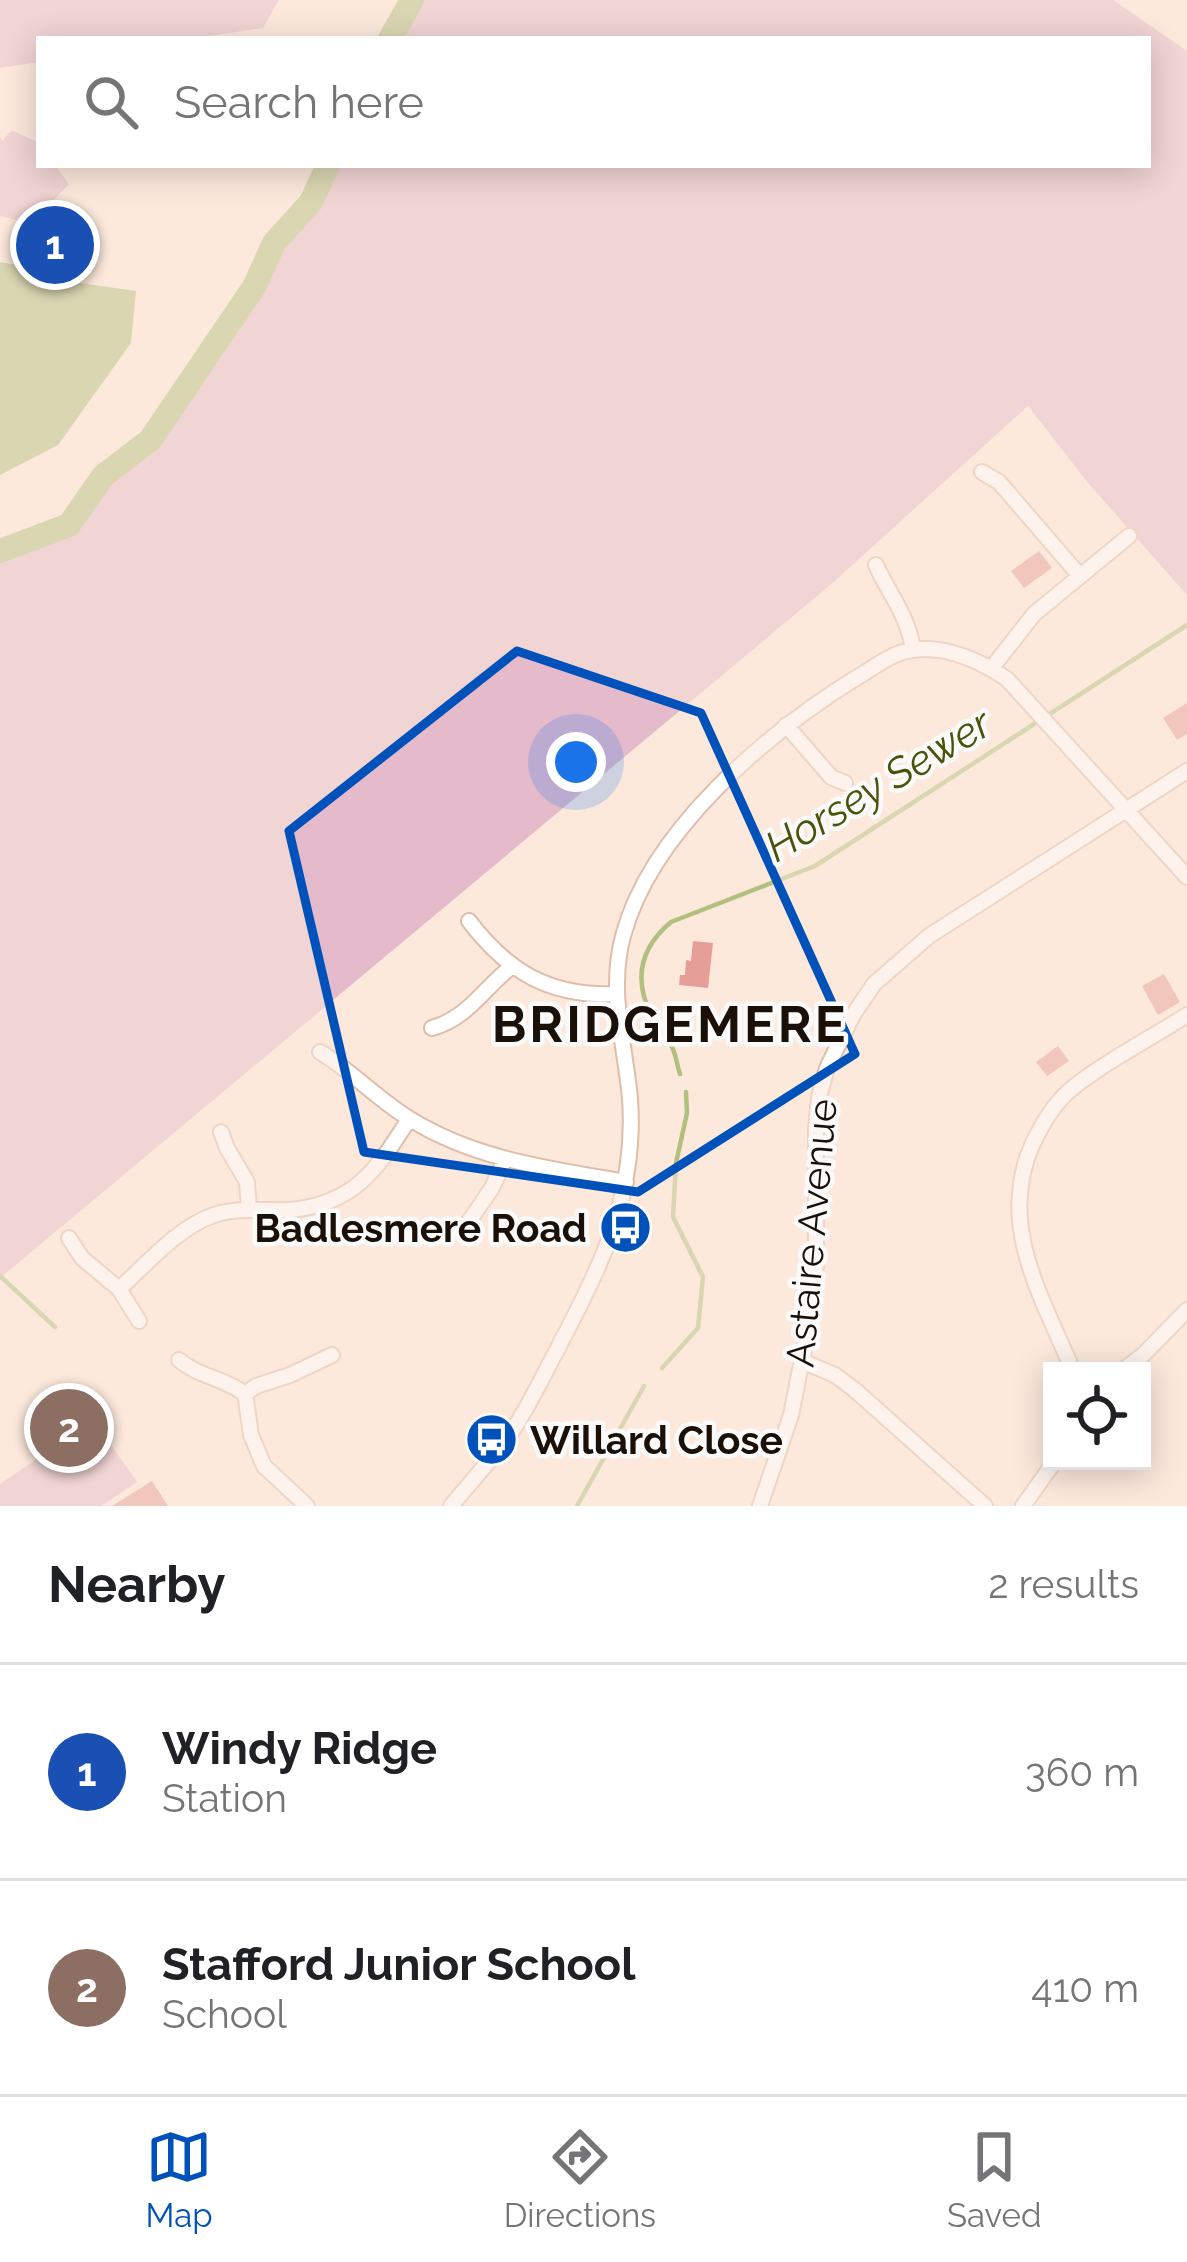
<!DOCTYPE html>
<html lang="en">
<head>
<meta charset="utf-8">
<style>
	body { margin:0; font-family:Raleway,sans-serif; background:#f6f6f6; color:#202124 }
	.controls { position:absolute; right:36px; bottom:36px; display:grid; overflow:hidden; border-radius:0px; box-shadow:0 6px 30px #0003 }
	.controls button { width:108px; height:108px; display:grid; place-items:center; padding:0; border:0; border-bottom:3px solid #e0e0e0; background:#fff; color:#202124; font:60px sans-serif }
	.you { position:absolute; left:576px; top:762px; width:42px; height:42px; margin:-30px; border:9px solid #fff; border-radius:50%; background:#1a73e8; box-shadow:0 0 0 18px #1a73e833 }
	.badge { display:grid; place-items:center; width:78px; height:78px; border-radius:50%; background:#0051ba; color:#fff; font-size:39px; font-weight:700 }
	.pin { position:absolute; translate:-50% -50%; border:6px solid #fff; box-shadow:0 3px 12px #0006 }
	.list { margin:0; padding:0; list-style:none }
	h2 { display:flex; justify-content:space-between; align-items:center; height:156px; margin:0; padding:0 48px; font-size:51px }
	h2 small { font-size:39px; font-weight:400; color:#757577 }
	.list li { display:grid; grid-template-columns:78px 1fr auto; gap:36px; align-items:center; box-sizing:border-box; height:216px; padding:0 48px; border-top:3px solid #e0e0e0 }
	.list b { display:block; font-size:45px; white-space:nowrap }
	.list p { margin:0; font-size:39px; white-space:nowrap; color:#757577 }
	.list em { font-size:39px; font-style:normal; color:#757577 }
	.icon { flex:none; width:66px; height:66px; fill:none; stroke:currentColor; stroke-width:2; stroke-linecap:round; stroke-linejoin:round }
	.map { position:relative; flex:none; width:1187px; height:1506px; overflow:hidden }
	.search { position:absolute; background:#fff; box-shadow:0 6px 30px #0003; left:36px; right:36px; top:36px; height:132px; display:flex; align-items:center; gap:30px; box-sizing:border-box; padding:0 42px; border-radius:0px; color:#757577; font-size:45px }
	.sheet { height:588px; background:#fff }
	nav { display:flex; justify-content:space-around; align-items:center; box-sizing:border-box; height:168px; border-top:3px solid #e0e0e0; background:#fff; font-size:33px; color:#757577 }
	nav a { display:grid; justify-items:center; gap:6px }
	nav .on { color:#0051ba }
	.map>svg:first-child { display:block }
</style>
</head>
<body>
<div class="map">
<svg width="1187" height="1506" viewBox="0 0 1187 1506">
	<rect width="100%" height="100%" fill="#fce9dc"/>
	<!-- green -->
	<path fill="#e5bacb" d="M0,0H279L263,28L190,39H39V62L0,68Z
		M412,0H1113L1187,51V595L1089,484L1028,406L828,587L0,1278V551L69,525L103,476L150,440L254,287L274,243L311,202L328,165H1148V39H390Z
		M12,130L39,143V165H55L69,184L47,207L41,218L29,223L0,216V136L2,141Z
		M94,1420L137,1482L101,1506H0V1484Z"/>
	<!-- water -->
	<path fill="#b2bf7f" d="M0,262L27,267L37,283L52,279L136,291L131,343L58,445L0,475Z"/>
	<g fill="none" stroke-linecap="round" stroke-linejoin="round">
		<!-- stream -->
		<path stroke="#b2bf7f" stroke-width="4.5" d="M680,1074C677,1065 676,1055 672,1047C666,1035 657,1026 651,1015C633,978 641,947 671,922L815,866L1187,625
			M0,1276L55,1327
			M662,1368L698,1328L703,1277L673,1217L676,1163L687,1113L686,1092
			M577,1506L644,1386"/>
		<!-- river -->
		<path stroke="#b2bf7f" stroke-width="24" d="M390,39L412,0
			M0,551L69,525L103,476L150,440L254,287L274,243L311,202L328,165"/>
	</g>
	<!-- building -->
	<path fill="#e59e98" d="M1039,551L1052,568L1024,588L1011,571Z
		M1187,703V734L1177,740L1163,718Z
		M693,941L713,943L708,988L679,985L680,975H685L686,960L691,961Z
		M1164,974L1180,1002L1158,1015L1142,986Z
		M1058,1046L1069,1061L1047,1076L1036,1062Z
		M152,1481L168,1506H112Z"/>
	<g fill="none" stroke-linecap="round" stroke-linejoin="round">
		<defs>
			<path id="minor" d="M982,472L999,482L1080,576
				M876,565C889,594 909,617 913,650
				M991,669L1034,614L1129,536
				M786,725L831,777L845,783
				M469,921C508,972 550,997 616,994
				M432,1028C468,1018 484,988 511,967
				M320,1052C352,1071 378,1100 410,1119C476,1160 552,1169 626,1182
				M221,1132L227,1148L247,1182L249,1209
				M463,1230L492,1188L505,1159
				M69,1238L82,1258L119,1289L139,1321
				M119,1289C147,1264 178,1227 214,1215C239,1207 263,1211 289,1210C353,1205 377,1170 409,1119
				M179,1360C199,1377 225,1378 245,1394L256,1386L290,1375L332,1355
				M804,1362L835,1375L855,1390L985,1506
				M1073,1371C1042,1296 996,1224 1033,1143C1043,1123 1053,1105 1070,1090C1101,1064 1151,1038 1187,1015
				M1122,1371L1144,1354L1187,1310
				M245,1394L251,1435L264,1466L307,1506
				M451,1506C470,1483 491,1460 509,1436C528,1408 542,1378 558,1348C580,1305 603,1262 617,1216C628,1177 633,1139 630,1099C625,1043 608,992 623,936C651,831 767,733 856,678C874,668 892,652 913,650C946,645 980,661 1007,679L1187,877
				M760,1506L791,1415L811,1314L816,1266V1129L819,1097L827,1068L853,1015L874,984L929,936L1187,771
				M1023,1506L1055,1461"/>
		</defs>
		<!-- minor casing -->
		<use href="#minor" stroke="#debeaa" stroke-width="18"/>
		<!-- minor -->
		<use href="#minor" stroke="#fff" stroke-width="14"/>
	</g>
	<!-- marked area -->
	<path d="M0 0H1187V1506H0ZM517,651L701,713L855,1054L638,1192L364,1152L289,831Z" fill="#fce9dc" fill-opacity=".55" fill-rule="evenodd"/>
	<path fill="none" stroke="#0051ba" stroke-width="9" stroke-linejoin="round" d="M517,651L701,713L855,1054L638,1192L364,1152L289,831Z"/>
	<!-- icons -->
	<defs>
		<symbol id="bus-disc" viewBox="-11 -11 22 22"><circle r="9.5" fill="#0051ba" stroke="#fafafa"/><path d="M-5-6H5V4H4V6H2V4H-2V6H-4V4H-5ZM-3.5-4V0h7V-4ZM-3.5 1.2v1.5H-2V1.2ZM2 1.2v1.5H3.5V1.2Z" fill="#fff"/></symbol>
	</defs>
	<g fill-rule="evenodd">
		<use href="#bus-disc" x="596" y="1198" width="59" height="59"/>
		<use href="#bus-disc" x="462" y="1410" width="59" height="59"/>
	</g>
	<g text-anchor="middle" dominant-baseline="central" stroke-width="9" stroke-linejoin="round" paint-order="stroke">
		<!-- poi labels -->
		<g font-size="39" font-weight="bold" fill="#1a1008" stroke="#fafafa" text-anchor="end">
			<text x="587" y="1228">Badlesmere Road</text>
			<text x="530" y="1440" text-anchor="start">Willard Close</text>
		</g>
		<!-- street labels -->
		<g font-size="39" fill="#1a1008" stroke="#fafafa">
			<text transform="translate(811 1233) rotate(-85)">Astaire Avenue</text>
		</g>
		<!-- water labels -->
		<g font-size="42" font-style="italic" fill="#495309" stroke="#fafafa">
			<text transform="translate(878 785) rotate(-31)">Horsey Sewer</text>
		</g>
		<!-- district labels -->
		<g font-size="51" font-weight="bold" letter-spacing="3" fill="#1a1008" stroke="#fafafa">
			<text x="670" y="1024">BRIDGEMERE</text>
		</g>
	</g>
</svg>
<div class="controls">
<button><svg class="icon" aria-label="locate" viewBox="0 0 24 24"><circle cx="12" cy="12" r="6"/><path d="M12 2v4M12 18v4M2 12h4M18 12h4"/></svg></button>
</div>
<div class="you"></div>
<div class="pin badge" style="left:55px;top:245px;background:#1a4fb4">1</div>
<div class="pin badge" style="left:69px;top:1428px;background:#8d6e63">2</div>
<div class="search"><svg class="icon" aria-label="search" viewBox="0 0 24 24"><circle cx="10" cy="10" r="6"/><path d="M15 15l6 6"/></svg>Search here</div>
</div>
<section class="sheet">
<h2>Nearby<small>2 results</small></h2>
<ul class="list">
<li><span class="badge" style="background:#1a4fb4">1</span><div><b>Windy Ridge</b><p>Station</p></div><em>360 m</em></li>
<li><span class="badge" style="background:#8d6e63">2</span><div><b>Stafford Junior School</b><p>School</p></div><em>410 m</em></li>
</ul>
</section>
<nav>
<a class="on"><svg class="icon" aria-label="map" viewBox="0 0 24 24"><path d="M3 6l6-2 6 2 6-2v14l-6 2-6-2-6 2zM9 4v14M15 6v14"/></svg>Map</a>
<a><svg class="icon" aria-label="directions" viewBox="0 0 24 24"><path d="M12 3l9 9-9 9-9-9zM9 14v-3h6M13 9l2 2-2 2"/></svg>Directions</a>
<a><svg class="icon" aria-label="saved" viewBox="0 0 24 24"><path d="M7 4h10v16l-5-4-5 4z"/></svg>Saved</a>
</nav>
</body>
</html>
